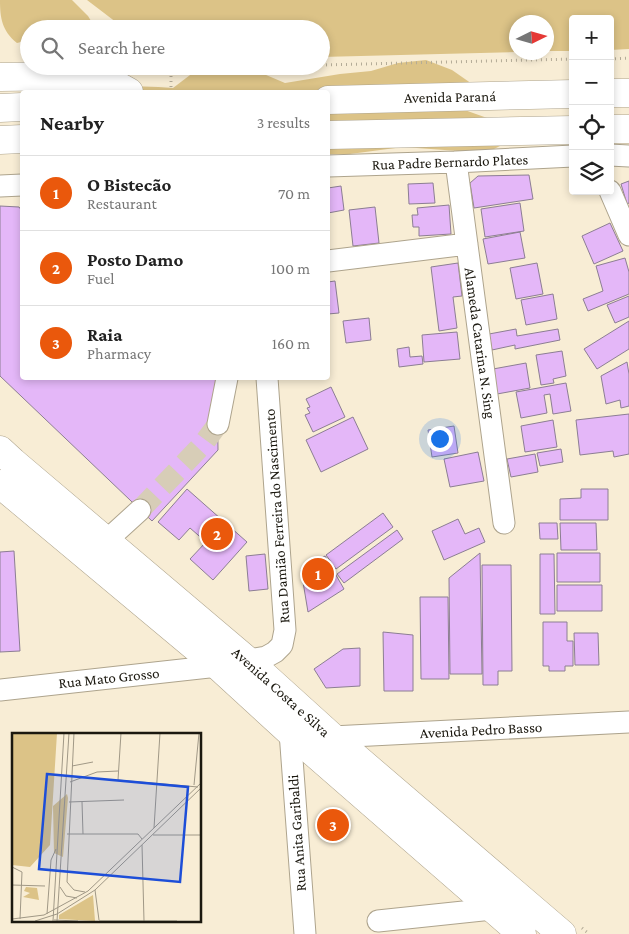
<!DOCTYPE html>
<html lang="en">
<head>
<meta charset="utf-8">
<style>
	body { margin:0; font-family:"Crimson Pro",serif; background:#f6f6f6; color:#222 }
	.controls { position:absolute; right:15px; top:15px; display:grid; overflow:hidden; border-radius:5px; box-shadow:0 2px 8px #0003 }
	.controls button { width:45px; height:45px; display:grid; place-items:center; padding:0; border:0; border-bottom:1px solid #e0e0e0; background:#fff; color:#222; font:25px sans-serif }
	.compass { position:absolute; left:509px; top:15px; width:45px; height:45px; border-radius:50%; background:#fff; box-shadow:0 2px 8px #0003; rotate:85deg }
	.you { position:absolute; left:439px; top:438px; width:18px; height:18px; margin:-12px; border:4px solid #fff; border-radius:50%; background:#1a73e8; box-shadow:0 0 0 8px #1a73e833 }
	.badge { display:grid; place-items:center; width:32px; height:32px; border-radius:50%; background:#ea580c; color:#fff; font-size:16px; font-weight:700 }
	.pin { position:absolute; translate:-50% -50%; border:2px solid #fff; box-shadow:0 1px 5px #0006 }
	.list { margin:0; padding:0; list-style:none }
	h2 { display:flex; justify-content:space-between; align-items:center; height:65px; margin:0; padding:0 20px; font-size:21px }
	h2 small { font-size:16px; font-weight:400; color:#767676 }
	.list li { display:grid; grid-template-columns:32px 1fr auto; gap:15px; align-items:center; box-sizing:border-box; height:75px; padding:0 20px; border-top:1px solid #e0e0e0 }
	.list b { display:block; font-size:19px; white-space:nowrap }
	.list p { margin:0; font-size:16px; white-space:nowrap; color:#767676 }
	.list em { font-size:16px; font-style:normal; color:#767676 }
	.icon { flex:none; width:28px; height:28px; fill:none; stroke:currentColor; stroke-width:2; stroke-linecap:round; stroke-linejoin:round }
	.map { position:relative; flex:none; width:629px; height:934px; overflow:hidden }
	.search { position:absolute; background:#fff; box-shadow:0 2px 8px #0003; left:20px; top:20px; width:310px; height:55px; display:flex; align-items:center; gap:12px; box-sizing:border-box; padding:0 18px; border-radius:28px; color:#767676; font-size:19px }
	.panel { position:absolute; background:#fff; box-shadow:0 2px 8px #0003; left:20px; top:90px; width:310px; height:290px; border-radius:5px }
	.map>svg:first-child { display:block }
</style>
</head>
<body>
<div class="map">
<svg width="629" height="934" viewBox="0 0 629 934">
	<rect width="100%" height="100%" fill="#f8edd5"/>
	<!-- green -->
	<path fill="#dcc387" d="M0,0H72L88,16L96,29H29V40L17,43C2,31 0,18 0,0Z
		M87,0H629V49L610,50V19H573V51H547L546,22H516V52L321,57V29H125Z
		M426,60L452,70L475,86L459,108L490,119L512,140L486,153L403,147L350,154H328V92H111C129,84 153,87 173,88L194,72L222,69L235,73L259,72L285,83L340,74L371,71L398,63Z"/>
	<!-- building -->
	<path fill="#e4b7f8" stroke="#8c7e93" d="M529,175L533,199L474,208L470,183L478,176Z
		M629,181V203L627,204L621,184Z
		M433,183L435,203L409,204L408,184Z
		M341,186L344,210L328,213V188Z
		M520,203L524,231L485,237L481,209Z
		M449,205L451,234L419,236V227H413L412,215H418L417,208Z
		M0,206L19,207L22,211V378H217L218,450L152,521L0,376Z
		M375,207L379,243L353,246L349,210Z
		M610,223L623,251L594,264L582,236Z
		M520,232L525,258L488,264L483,239Z
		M625,258L629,272V294L588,311L583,299L603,291L596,266Z
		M458,263L462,296L453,297L457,328L439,331L431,267Z
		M537,263L543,294L516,299L510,268Z
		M335,281L339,313L328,314V282Z
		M553,294L557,319L526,325L521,300Z
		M629,296V317L615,323L607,305Z
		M369,318L371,340L346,343L343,321Z
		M629,321V349L597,369L584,349Z
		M516,329L517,336L558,329L560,340L515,349V345L492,350L489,334Z
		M457,332L460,359L424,362L422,335Z
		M409,347L410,357L422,356L423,364L399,367L397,349Z
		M562,351L566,376L553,379L554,383L541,385L536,355Z
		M627,362L629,374V406L621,408L620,400L606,404L601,376Z
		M526,363L530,388L497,394L493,369Z
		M566,383L571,411L553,414L550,394L544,395L547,413L521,418L516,392Z
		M331,387L345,417L313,432L305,415L310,413L307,408L310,407L306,399Z
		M629,414V454L614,457L613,451L580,455L576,420Z
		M353,417L368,449L321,472L306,440Z
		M553,420L557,447L525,452L521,426Z
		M454,426L458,453L432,457L428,430Z
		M561,449L563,462L540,466L537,453Z
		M478,452L484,481L450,487L444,459Z
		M535,454L538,472L511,477L507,459Z
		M187,489L247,542L213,580L190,559L206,542L190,528L179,540L158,522Z
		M581,489H608V520H560V499L581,498Z
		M383,513L393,527L336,569L326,555Z
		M458,519L465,534L479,528L485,542L444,560L432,531Z
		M539,523H557L558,539H540Z
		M560,523H596L597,550H561Z
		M397,530L403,539L344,583L337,574Z
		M14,551L20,651L0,652V552Z
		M480,553L482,674H450L449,578Z
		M557,553H600V582H557Z
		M265,554L268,589L249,591L246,556Z
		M540,554H554L555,614H540Z
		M325,556L344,589L308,612L301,570Z
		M482,565H511L512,671H498V685H483Z
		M557,585H602V611H557Z
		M420,597H448L449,679H421Z
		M543,622H567V641H573V666H565V671H549V666H543Z
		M383,632L413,635V691H384Z
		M574,633H598L599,665H575Z
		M360,648V686L326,688L314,669L343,649Z"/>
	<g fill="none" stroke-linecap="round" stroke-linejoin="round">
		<!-- minor-tunnel -->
		<path stroke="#d7cdb7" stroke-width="21" stroke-dasharray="21 11" stroke-linecap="butt" d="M140,510L204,443L218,424"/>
		<defs>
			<path id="minor" d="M610,155L629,156
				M456,162L504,523
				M328,166L456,162L573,156
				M0,186L22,185
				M610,191L629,235
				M328,261L467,244
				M218,424L227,378
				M106,541L140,510
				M0,690L218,666L266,657L275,652L282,645L285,630L267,378
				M290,732L305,934
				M332,737L629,722
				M378,921L492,909"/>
			<path id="major" d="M0,77L70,76L111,82L129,92
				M610,93H629
				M328,100L573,94
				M0,108L22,107
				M610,129H629
				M328,135L573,130
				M0,140L22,139
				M0,450L13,462L248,661L332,737L562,934
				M0,484L218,666L290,732L522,934"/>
		</defs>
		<!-- minor casing -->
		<use href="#minor" stroke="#aea48d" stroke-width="23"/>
		<!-- major casing -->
		<use href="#major" stroke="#aea48d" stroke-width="29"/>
		<!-- path -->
		<path stroke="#b3ab97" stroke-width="3" stroke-dasharray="1 4" stroke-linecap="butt" d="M610,59L629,58
			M321,65L573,59
			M171,92V71L219,68L277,66
			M582,928L589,934"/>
		<!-- minor -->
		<use href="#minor" stroke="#fff" stroke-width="21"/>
		<!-- major -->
		<use href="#major" stroke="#fff" stroke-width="28"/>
	</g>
	<g text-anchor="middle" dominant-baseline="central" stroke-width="4" stroke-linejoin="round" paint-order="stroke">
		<!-- street labels -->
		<g font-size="15" fill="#1b180f" stroke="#fff">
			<text transform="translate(450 97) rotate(-1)">Avenida Paraná</text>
			<text transform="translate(450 162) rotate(-2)">Rua Padre Bernardo Plates</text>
			<text transform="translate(480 343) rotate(82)">Alameda Catarina N. Sing</text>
			<text transform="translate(277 516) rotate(-94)">Rua Damião Ferreira do Nascimento</text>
			<text transform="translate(109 678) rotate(-6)">Rua Mato Grosso</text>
			<text transform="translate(281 692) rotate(42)">Avenida Costa e Silva</text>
			<text transform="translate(481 730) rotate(-3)">Avenida Pedro Basso</text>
			<text transform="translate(297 833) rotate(-94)">Rua Anita Garibaldi</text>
		</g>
	</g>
	<!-- overview -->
	<g transform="translate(12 733)">
		<rect width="189" height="189" fill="#f8edd5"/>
		<path d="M0,0H45L38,112L18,134L0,132ZM55,61L56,65L51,124L42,120L41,73ZM14,154L25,155L27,167L11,164L18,160L12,158ZM81,162L83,188L47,186V182Z" fill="#dcc387"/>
		<path fill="none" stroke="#a09886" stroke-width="1" d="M62,0L55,149L62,157L73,159M109,0L106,47L186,54M60,33L81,29M58,49L85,39L106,38M182,52L187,0M57,69L112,67M70,69L71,101M142,95L148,0M55,101H126L130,106M141,102H189M130,112L132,188M0,134L10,139L8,186M0,152L33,153M48,154L54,163L65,165M83,157L87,187M35,181L39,127L44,116M0,186L32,182L76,158L189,50M42,187L66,188M23,188L45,181L83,157L189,55M41,188L52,0M45,188L57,0M87,188H165"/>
		<path fill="#1d4ed8" fill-opacity="0.15" stroke="#1d4ed8" stroke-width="2.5" d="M35,41L176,54L168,149L27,136Z"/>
		<rect width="189" height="189" fill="none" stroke="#1b180f" stroke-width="2.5"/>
	</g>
</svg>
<div class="controls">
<button>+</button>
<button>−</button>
<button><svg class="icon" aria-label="locate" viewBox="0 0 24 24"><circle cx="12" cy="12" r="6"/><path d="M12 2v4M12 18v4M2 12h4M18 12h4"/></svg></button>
<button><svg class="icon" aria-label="layers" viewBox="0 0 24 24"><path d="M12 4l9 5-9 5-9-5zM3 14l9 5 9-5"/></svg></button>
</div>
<svg class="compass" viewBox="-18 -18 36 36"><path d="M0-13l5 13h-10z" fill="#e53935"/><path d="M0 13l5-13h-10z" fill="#767676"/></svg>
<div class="you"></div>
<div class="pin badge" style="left:318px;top:574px">1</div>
<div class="pin badge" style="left:217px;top:534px">2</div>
<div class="pin badge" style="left:333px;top:825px">3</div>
<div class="search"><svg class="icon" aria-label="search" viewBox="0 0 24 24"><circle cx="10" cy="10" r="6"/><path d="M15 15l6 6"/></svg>Search here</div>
<section class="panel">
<h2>Nearby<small>3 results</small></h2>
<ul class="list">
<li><span class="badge">1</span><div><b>O Bistecão</b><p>Restaurant</p></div><em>70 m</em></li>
<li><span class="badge">2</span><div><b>Posto Damo</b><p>Fuel</p></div><em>100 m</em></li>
<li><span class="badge">3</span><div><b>Raia</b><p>Pharmacy</p></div><em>160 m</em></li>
</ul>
</section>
</div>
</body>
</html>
